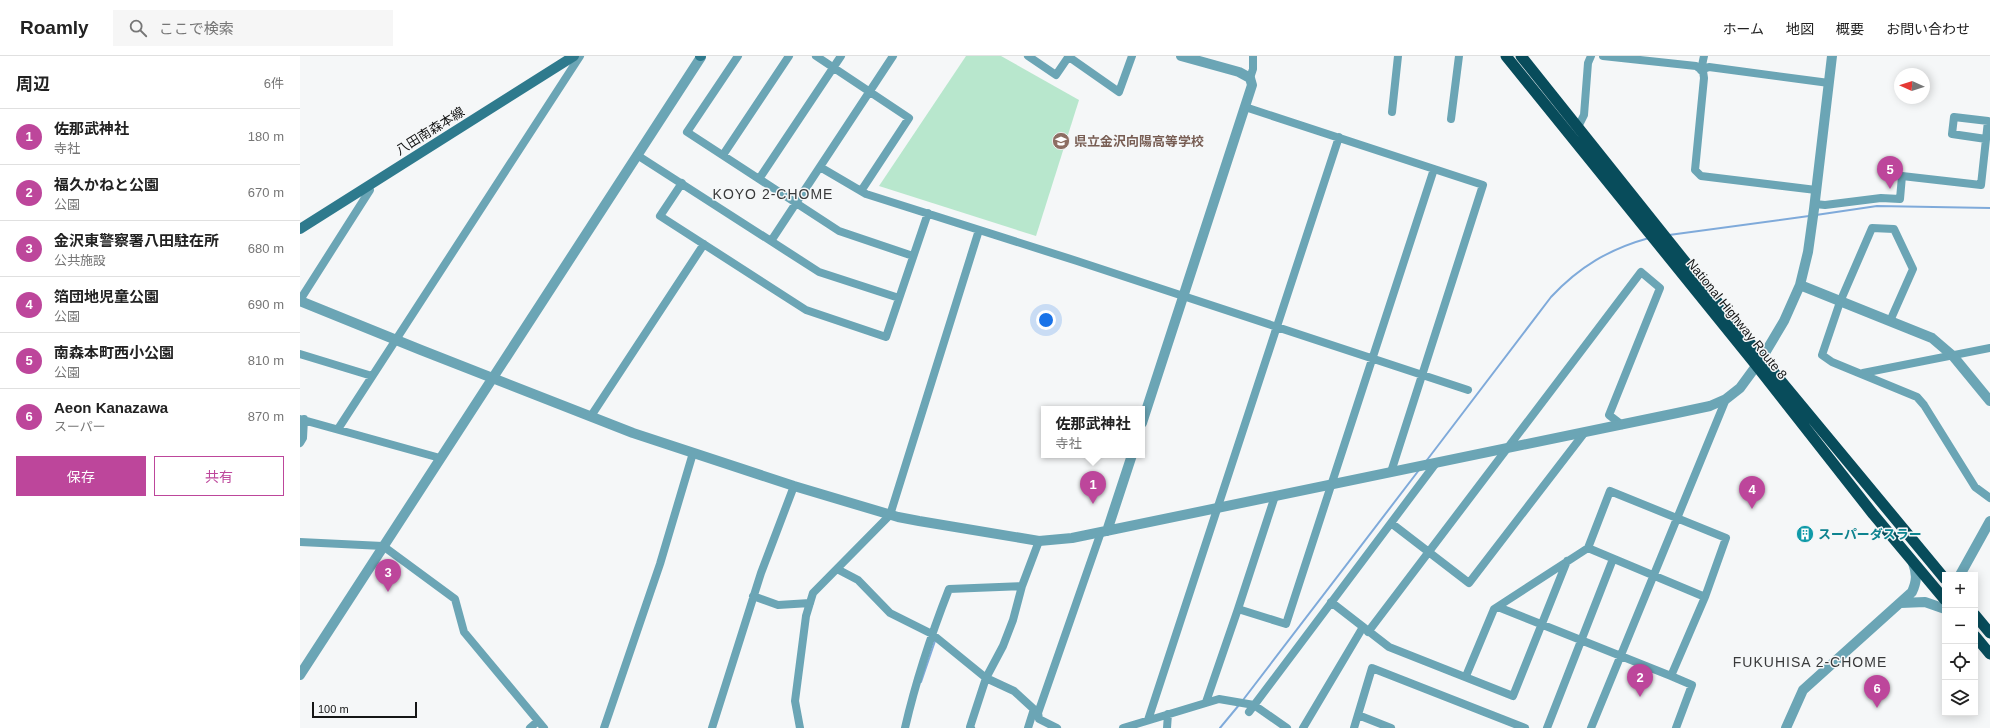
<!DOCTYPE html>
<html lang="ja">
<head>
<meta charset="utf-8">
<style>
	body { margin:0; font-family:Helvetica,"Noto Sans JP",sans-serif; background:#f6f6f6; color:#222 }
	.controls { position:absolute; right:12px; bottom:12px; display:grid; overflow:hidden; border-radius:0px; box-shadow:0 2px 10px #0003 }
	.controls button { width:36px; height:36px; display:grid; place-items:center; padding:0; border:0; border-bottom:1px solid #e0e0e0; background:#fff; color:#222; font:20px sans-serif }
	.compass { position:absolute; left:1594px; top:12px; width:36px; height:36px; border-radius:50%; background:#fff; box-shadow:0 2px 10px #0003; rotate:273deg }
	.scale { position:absolute; left:12px; bottom:10px; width:105px; box-sizing:border-box; padding-left:4px; border:2px solid #151616; border-top:0; font-size:11px; line-height:14px; white-space:nowrap; color:#151616; -webkit-text-stroke:3px #f5f7f8; paint-order:stroke }
	.you { position:absolute; left:746px; top:264px; width:14px; height:14px; margin:-10px; border:3px solid #fff; border-radius:50%; background:#1a73e8; box-shadow:0 0 0 6px #1a73e833 }
	.badge { display:grid; place-items:center; width:26px; height:26px; border-radius:50%; background:#bd469b; color:#fff; font-size:13px; font-weight:700 }
	.pin { position:absolute; translate:-50% -33px; filter:drop-shadow(0 1px 2px #0008) }
	.pin::after { content:''; position:absolute; top:21px; width:14px; height:12px; background:inherit; clip-path:polygon(0 0,100% 0,50% 100%) }
	.popup { position:absolute; left:741px; top:350px; width:104px; height:52px; box-sizing:border-box; display:grid; place-content:center; border-radius:0px; background:#fff; filter:drop-shadow(0 1px 3px #0005); font-size:13px; white-space:nowrap; color:#767676 }
	.popup b { font-size:15px; color:#222 }
	.popup::after { content:''; position:absolute; left:50%; top:100%; margin-left:-8px; border:8px solid transparent; border-top-color:#fff }
	.list { margin:0; padding:0; list-style:none }
	h2 { display:flex; justify-content:space-between; align-items:center; height:52px; margin:0; padding:0 16px; font-size:17px }
	h2 small { font-size:13px; font-weight:400; color:#767676 }
	.list li { display:grid; grid-template-columns:26px 1fr auto; gap:12px; align-items:center; box-sizing:border-box; height:56px; padding:0 16px; border-top:1px solid #e0e0e0 }
	.list b { display:block; font-size:15px; white-space:nowrap }
	.list p { margin:0; font-size:13px; white-space:nowrap; color:#767676 }
	.list em { font-size:13px; font-style:normal; color:#767676 }
	.actions { display:flex; gap:8px; padding:12px 16px }
	.actions a { flex:1; padding:9px 0; border:1px solid #bd469b; border-radius:0px; text-align:center; font-size:14px; color:#bd469b }
	.actions .main { background:#bd469b; color:#fff }
	.icon { flex:none; width:22px; height:22px; fill:none; stroke:currentColor; stroke-width:2; stroke-linecap:round; stroke-linejoin:round }
	.map { position:relative; flex:none; width:1690px; height:672px; overflow:hidden }
	header { display:flex; align-items:center; gap:24px; box-sizing:border-box; height:56px; padding:0 20px; background:#fff; border-bottom:1px solid #e0e0e0 }
	header strong { font-size:19px }
	nav { display:flex; gap:22px; margin-inline-start:auto; font-size:14px }
	.search { width:280px; height:36px; background:#f6f6f6; display:flex; align-items:center; gap:10px; box-sizing:border-box; padding:0 14px; border-radius:0px; color:#767676; font-size:15px }
	main { display:flex }
	aside { flex:1; background:#fff }
	.map>svg:first-child { display:block }
</style>
</head>
<body>
<header>
<strong>Roamly</strong>
<div class="search"><svg class="icon" aria-label="search" viewBox="0 0 24 24"><circle cx="10" cy="10" r="6"/><path d="M15 15l6 6"/></svg>ここで検索</div>
<nav><a>ホーム</a><a>地図</a><a>概要</a><a>お問い合わせ</a></nav>
</header>
<main>
<aside>
<h2>周辺<small>6件</small></h2>
<ul class="list">
<li><span class="badge">1</span><div><b>佐那武神社</b><p>寺社</p></div><em>180 m</em></li>
<li><span class="badge">2</span><div><b>福久かねと公園</b><p>公園</p></div><em>670 m</em></li>
<li><span class="badge">3</span><div><b>金沢東警察署八田駐在所</b><p>公共施設</p></div><em>680 m</em></li>
<li><span class="badge">4</span><div><b>箔団地児童公園</b><p>公園</p></div><em>690 m</em></li>
<li><span class="badge">5</span><div><b>南森本町西小公園</b><p>公園</p></div><em>810 m</em></li>
<li><span class="badge">6</span><div><b>Aeon Kanazawa</b><p>スーパー</p></div><em>870 m</em></li>
</ul>
<div class="actions"><a class="main">保存</a><a>共有</a></div>
</aside>
<div class="map">
<svg width="1690" height="672" viewBox="0 0 1690 672">
	<rect width="100%" height="100%" fill="#f5f7f8"/>
	<!-- green -->
	<path fill="#b8e7cd" d="M666,0H701L779,44L736,180L579,130Z"/>
	<g fill="none" stroke-linecap="round" stroke-linejoin="round">
		<!-- stream -->
		<path stroke="#7faada" stroke-width="2" d="M1516,159L1577,150L1690,152
			M1369,179L1509,160
			M1127,404L1251,241C1279,211 1309,193 1349,182
			M621,626L635,585
			M943,644L1119,414
			M920,672L939,649"/>
		<!-- minor -->
		<path stroke="#6ba5b5" stroke-width="8" d="M438,0L387,76L539,175L613,200
			M516,0L609,62L561,135
			M728,0L756,19L769,0
			M1303,0L1396,10L1403,15L1404,22L1395,114L1401,120L1516,134
			M769,1L819,36L832,0
			M1401,14L1409,11L1529,27
			M1401,14L1404,0
			M950,22L953,13V0
			M945,51L1183,129L1091,416
			M1092,56L1098,0
			M1151,63L1159,0
			M1278,71L1284,59L1288,7L1291,0
			M337,99L519,216L599,242
			M423,99L489,0
			M520,111L566,138L777,205L1168,334
			M459,123L541,0
			M382,127L360,160L506,254L586,281L628,157
			M1515,148L1525,149L1581,142L1600,143L1602,120L1681,129L1688,65L1654,61L1652,78L1686,83
			M471,185L593,0
			M0,244L70,134L68,130
			M1590,265L1613,213L1594,173L1572,172L1540,246L1522,299L1532,306L1617,341L1624,349L1675,431L1690,442
			M0,298L72,320
			M1563,317L1690,292
			M291,360L404,188
			M0,363L140,402
			M38,373L280,0
			M0,387L3,382L4,363
			M975,440L938,553L986,568L1134,113
			M1091,467L1169,527L1285,376
			M0,486L83,490L155,543L164,576L244,672
			M1288,492L1310,435L1426,482L1405,541
			M537,513L558,524L590,557L632,578L686,622L714,635L738,657L739,663L757,672
			M453,540L478,549L510,547
			M1031,546L1089,591L1213,640L1267,505
			M1198,551L1371,620
			M1068,576L1341,216L1360,232L1309,359L1322,369
			M1166,620L1194,553L1288,492L1405,541L1371,620L1392,629L1376,672
			M906,646L938,553
			M949,656L1136,407
			M738,657L801,476
			M1058,659L1091,672
			M848,664L1039,81
			M230,672L238,665
			M304,672L360,508L393,397
			M412,672L461,517L494,430
			M500,672L495,645L506,560L513,537L590,459L679,174
			M605,672C616,624 631,579 649,533L722,530L739,485
			M671,672L670,671L686,622L703,590L713,564L722,530
			M728,672L734,653
			M823,672L919,643L954,649L987,672
			M867,672L868,658
			M1003,672L1063,571
			M1054,672L1072,612L1225,672
			M1247,672L1313,503
			M1291,672L1426,343"/>
		<!-- tertiary -->
		<path stroke="#6ba5b5" stroke-width="10" d="M1500,229L1632,282L1653,300L1690,345
			M0,245L121,294L333,377L494,430L598,461L619,465L739,485L772,482L1377,357L1410,350L1426,343L1440,332L1462,302L1484,265L1500,229L1508,196L1514,153L1532,0
			M842,367L952,29L950,22L939,16L881,0
			M807,475L832,399
			M1660,519L1690,465
			M1601,547L1625,546L1645,553
			M0,619L401,1
			M1486,672L1503,634L1612,536C1617,525 1617,518 1613,507"/>
		<!-- secondary -->
		<path stroke="#2e7a8d" stroke-width="10" d="M400,0H401
			M0,173L274,0"/>
		<!-- trunk -->
		<path stroke="#084c5b" stroke-width="11" d="M1206,0L1456,309L1573,458L1645,544
			M1221,0L1462,302L1645,523
			M1675,559L1690,577
			M1675,580L1690,598"/>
	</g>
	<!-- icons -->
	<defs>
		<symbol id="school-disc" viewBox="-11 -11 22 22"><circle r="9.5" fill="#8d6e63" stroke="#f5f7f8"/><path d="M0-5L7-2L0 1L-7-2ZM-4 1L0 2.5L4 1V4Q0 6-4 4Z" fill="#fff"/></symbol>
		<symbol id="building-disc" viewBox="-11 -11 22 22"><circle r="9.5" fill="#0f9aa8" stroke="#f5f7f8"/><path d="M-4-6H4V6H1V3H-1V6H-4ZM-2.5-4.3h1.7v1.8h-1.7ZM.8-4.3h1.7v1.8H.8ZM-2.5-1h1.7V.8h-1.7ZM.8-1h1.7V.8H.8Z" fill="#fff"/></symbol>
	</defs>
	<g fill-rule="evenodd">
		<use href="#school-disc" x="751" y="75" width="20" height="20"/>
		<use href="#building-disc" x="1495" y="468" width="20" height="20"/>
	</g>
	<g text-anchor="middle" dominant-baseline="central" stroke-width="3" stroke-linejoin="round" paint-order="stroke">
		<!-- street labels -->
		<g font-size="13" fill="#151616" stroke="#f5f7f8">
			<text transform="translate(130 75) rotate(-32)">八田南森本線</text>
			<text transform="translate(1437 263) rotate(51)">National Highway Route 8</text>
		</g>
		<!-- education labels -->
		<g font-size="13" font-weight="bold" fill="#785e54" stroke="#f5f7f8" text-anchor="start">
			<text x="774" y="85">県立金沢向陽高等学校</text>
		</g>
		<!-- culture labels -->
		<g font-size="13" font-weight="bold" fill="#0d838f" stroke="#f5f7f8" text-anchor="start">
			<text x="1518" y="478">スーパーダスラー</text>
		</g>
		<!-- neighbourhood labels -->
		<g font-size="14" letter-spacing="1" fill="#393a3b" stroke="#f5f7f8">
			<text x="473" y="138">KOYO 2-CHOME</text>
			<text x="1510" y="606">FUKUHISA 2-CHOME</text>
		</g>
	</g>
</svg>
<div class="controls">
<button>+</button>
<button>−</button>
<button><svg class="icon" aria-label="locate" viewBox="0 0 24 24"><circle cx="12" cy="12" r="6"/><path d="M12 2v4M12 18v4M2 12h4M18 12h4"/></svg></button>
<button><svg class="icon" aria-label="layers" viewBox="0 0 24 24"><path d="M12 4l9 5-9 5-9-5zM3 14l9 5 9-5"/></svg></button>
</div>
<svg class="compass" viewBox="-18 -18 36 36"><path d="M0-13l5 13h-10z" fill="#e53935"/><path d="M0 13l5-13h-10z" fill="#767676"/></svg>
<div class="scale">100 m</div>
<div class="you"></div>
<div class="pin badge" style="left:793px;top:448px">1</div>
<div class="popup"><b>佐那武神社</b>寺社</div>
<div class="pin badge" style="left:1340px;top:641px">2</div>
<div class="pin badge" style="left:88px;top:536px">3</div>
<div class="pin badge" style="left:1452px;top:453px">4</div>
<div class="pin badge" style="left:1590px;top:133px">5</div>
<div class="pin badge" style="left:1577px;top:652px">6</div>
</div>
</main>
</body>
</html>
